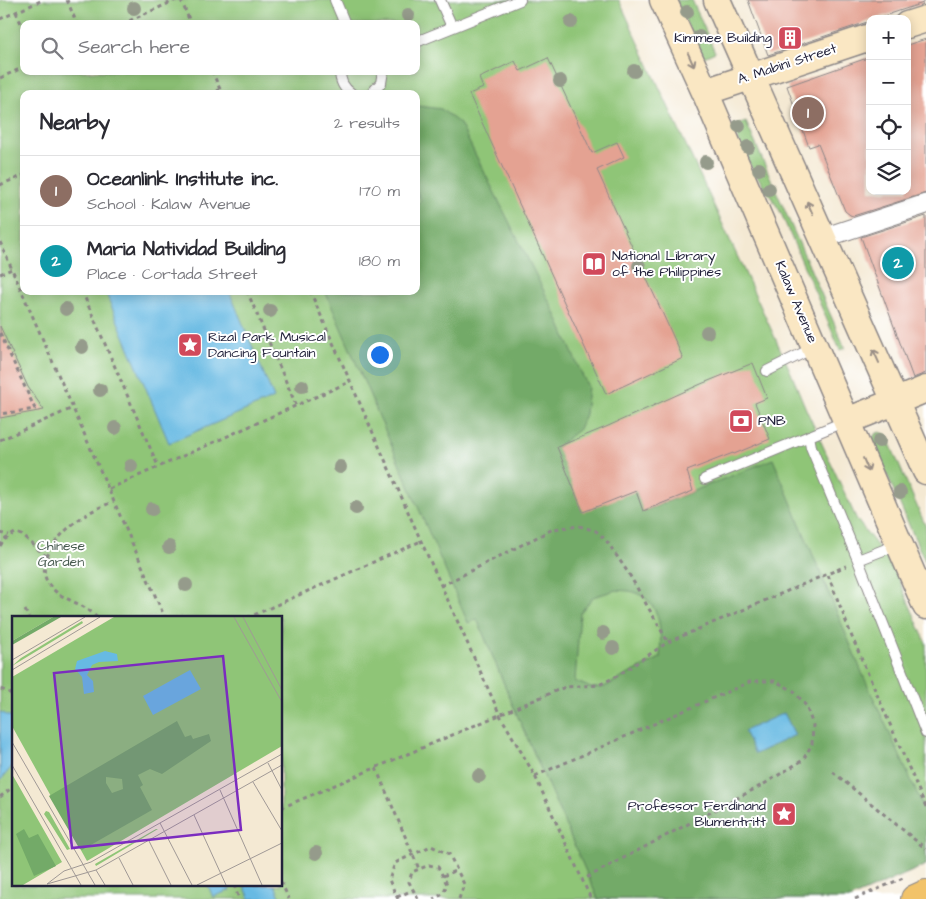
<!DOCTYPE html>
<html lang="en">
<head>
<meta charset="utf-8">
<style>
	body { margin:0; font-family:"Architects Daughter",sans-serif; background:#f2f2f3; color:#2b2b33 }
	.controls { position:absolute; right:15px; top:15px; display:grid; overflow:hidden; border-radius:10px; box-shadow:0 2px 12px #0003 }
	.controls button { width:45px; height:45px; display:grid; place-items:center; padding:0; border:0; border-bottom:1px solid #e1e1e2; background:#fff; color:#2b2b33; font:25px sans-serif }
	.you { position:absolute; left:379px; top:354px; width:18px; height:18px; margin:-12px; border:4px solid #fff; border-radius:50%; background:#1a73e8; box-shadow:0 0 0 8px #1a73e833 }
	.badge { display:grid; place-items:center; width:32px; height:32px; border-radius:50%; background:#0b8043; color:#fff; font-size:16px; font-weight:700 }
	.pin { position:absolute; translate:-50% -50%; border:2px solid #fff; box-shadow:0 1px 5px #0006 }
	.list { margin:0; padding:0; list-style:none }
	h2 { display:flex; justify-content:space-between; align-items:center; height:65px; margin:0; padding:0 20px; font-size:21px }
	h2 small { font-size:16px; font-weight:400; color:#7c7c81 }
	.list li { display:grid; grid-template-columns:32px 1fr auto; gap:15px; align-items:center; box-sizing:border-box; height:70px; padding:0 20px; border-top:1px solid #e1e1e2 }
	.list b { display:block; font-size:19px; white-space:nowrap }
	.list p { margin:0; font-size:16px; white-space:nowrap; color:#7c7c81 }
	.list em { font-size:16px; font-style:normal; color:#7c7c81 }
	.icon { flex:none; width:28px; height:28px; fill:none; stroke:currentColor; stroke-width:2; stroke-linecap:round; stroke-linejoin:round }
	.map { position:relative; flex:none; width:926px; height:899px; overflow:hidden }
	.search { position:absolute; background:#fff; box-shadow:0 2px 12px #0003; left:20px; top:20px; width:400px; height:55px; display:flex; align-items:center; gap:12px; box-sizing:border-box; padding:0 18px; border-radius:10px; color:#7c7c81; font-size:19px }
	.panel { position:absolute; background:#fff; box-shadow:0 2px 12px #0003; left:20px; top:90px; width:400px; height:205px; border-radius:10px }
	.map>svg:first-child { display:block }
</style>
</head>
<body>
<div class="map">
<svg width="926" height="899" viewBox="0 0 926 899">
	<rect width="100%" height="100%" fill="#fff"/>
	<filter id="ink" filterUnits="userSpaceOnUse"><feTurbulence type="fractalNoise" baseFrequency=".02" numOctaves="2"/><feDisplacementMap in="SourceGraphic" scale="10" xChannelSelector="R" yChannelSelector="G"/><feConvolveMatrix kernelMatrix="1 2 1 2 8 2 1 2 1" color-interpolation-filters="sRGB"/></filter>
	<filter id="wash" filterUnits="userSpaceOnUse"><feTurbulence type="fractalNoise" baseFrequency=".0096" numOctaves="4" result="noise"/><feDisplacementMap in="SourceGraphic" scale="20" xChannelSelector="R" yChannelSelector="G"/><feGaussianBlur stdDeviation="1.12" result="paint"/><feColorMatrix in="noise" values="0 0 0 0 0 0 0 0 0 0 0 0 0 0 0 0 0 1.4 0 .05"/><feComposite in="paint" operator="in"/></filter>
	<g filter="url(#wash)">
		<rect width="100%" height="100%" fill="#f4e9d3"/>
		<!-- green -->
		<path fill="#8fc577" stroke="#587459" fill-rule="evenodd" d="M0,0H619L789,368L806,409L857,520L893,566L926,643V865L849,899H0ZM24,24H416V71H24ZM24,94H416V291H24ZM14,618H281V885H14Z
			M676,0H692L715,52L702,58Z
			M746,122L845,348L840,350L780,211L748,162L732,127Z
			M880,432L885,434L888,439L926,527V564L874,445L873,439L875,434Z"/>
		<!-- forest -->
		<path fill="#73aa68" stroke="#4a6652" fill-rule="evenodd" d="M418,106L441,109L460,124L557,317L578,366L588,387L585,414L579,429L557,447L636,491L644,511L773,459L863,675L926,813V865L849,899H598L514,708L477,619L468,623L325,291H416V204L421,201L416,190V107ZM616,590C622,591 630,590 636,593C663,604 661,633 660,658L604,687L591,688L575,681L580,613L593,597Z"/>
		<!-- water -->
		<path fill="#67bae3" stroke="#446e8f" d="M105,291H229L274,398L169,443Z
			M0,712L14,718V764L0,781Z
			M784,713L795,735L755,754L744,731Z
			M208,885H228L230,890L213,897Z
			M244,885H275L281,899H250Z"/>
		<g id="blocks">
			<!-- building -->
			<path fill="#e4a292" d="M748,0H923V3L875,19H870V21L768,55Z
				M926,39V193L853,216L850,215L845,211L818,144L809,147L787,86L870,57V191H907V45Z
				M548,58L592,153L617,142L624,157L597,170L683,358L606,394L469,94L483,88L479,78L515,61L520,71Z
				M926,216V373L913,378L861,237Z
				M0,326L28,387L44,410L0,418Z
				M753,363L767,398L755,403L770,439L734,454L733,453L687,471L693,491L643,511L636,491L583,512L557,447L606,427L701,384Z"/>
		</g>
	</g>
	<g filter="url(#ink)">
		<use href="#blocks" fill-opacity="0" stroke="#8b8687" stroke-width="1"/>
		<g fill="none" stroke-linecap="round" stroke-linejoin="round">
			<defs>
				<path id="lane" d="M335,0L345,24
					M440,0L452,27
					M416,42L520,0
					M340,71C340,81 343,88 352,94
					M371,94L381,83L383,71
					M767,371L815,347
					M809,436L811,447L858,560L926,733
					M705,479L846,421
					M858,560L899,544"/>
				<path id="street" d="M823,238L926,204"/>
				<path id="secondary" d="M663,0L705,92L926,606
					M717,0L926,471
					M907,25L926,19
					M705,92L870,37
					M847,421L926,389"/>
				<path id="highway" d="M915,899L926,894"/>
			</defs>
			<!-- lane casing -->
			<use href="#lane" stroke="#8b8687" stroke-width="12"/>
			<!-- street casing -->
			<use href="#street" stroke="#8b8687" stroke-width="21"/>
			<!-- secondary casing -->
			<use href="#secondary" stroke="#8b8687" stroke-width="29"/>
			<!-- highway casing -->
			<use href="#highway" stroke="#8b8687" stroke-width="30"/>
			<!-- path -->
			<path stroke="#8b8687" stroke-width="3" stroke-dasharray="4 4" stroke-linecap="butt" d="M67,0L77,24
				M181,0L191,24
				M16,12L24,30
				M0,19L43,0
				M122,24L176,0
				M212,71L222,94
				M0,78L24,67
				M210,94L220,89
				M0,185L24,175
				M0,242L165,618
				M0,274L12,269
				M82,291L158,466
				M247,291L296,405
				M310,291L421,541L500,715L535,776L591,899
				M0,333L35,409L0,414
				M0,440L73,408
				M109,489L349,382
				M0,533L9,535
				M0,546L4,540L15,533L22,535L47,557
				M828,575L852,637L926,807
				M441,586L553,529L579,526L596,531L606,540L629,574L668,642
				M25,610L29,618
				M97,618C86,604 68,602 55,591C26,567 63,528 86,515C94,509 104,506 114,501
				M247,618L421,541
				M1,689L14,695
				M376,768L419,869
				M833,772L926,849
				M535,776L752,681H775L794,691L806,706L813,725L812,744L803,760L764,784L582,880
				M0,797L14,786
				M281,808L565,687L599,685L617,676L668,642L846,566
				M443,876L457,870
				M281,882L289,899
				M234,885L239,899
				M397,897L413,890
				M398,899L389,880L395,863L431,846L449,854L464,884L459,899
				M418,899L409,882L412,872L429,865L438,867L447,884L443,894L433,899
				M855,899L903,878"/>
			<!-- lane -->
			<use href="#lane" stroke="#fff" stroke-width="10"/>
			<!-- street -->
			<use href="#street" stroke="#fff" stroke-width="19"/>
			<!-- secondary -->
			<use href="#secondary" stroke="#fae7c3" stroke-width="26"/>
			<!-- highway -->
			<use href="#highway" stroke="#f2c36a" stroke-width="28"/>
		</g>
		<!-- trees -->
		<g fill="#959b8b">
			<circle cx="134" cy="8" r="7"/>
			<circle cx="687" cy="12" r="7"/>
			<circle cx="408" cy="15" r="7"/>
			<circle cx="571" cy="22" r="7"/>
			<circle cx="699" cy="37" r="7"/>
			<circle cx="634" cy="71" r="7"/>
			<circle cx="560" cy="81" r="7"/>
			<circle cx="739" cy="126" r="7"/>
			<circle cx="748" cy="147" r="7"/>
			<circle cx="706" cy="162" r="7"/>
			<circle cx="759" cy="169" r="7"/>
			<circle cx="769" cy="189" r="7"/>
			<circle cx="639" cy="266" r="7"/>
			<circle cx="66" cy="309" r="7"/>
			<circle cx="270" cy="311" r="7"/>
			<circle cx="707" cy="332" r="7"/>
			<circle cx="82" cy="347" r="7"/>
			<circle cx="302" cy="386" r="7"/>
			<circle cx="100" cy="390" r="7"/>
			<circle cx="115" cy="428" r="7"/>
			<circle cx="879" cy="441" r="7"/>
			<circle cx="131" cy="466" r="7"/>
			<circle cx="340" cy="467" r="7"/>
			<circle cx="900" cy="492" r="7"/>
			<circle cx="356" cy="508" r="7"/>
			<circle cx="152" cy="509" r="7"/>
			<circle cx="169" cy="547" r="7"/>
			<circle cx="186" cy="585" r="7"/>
			<circle cx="603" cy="633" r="7"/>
			<circle cx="613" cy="648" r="7"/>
			<circle cx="479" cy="776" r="7"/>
			<circle cx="316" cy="853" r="7"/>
		</g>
		<!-- one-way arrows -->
		<defs><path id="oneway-shaft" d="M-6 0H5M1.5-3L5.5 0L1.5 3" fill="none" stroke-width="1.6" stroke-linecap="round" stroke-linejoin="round" transform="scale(1.25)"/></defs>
		<g stroke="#998e86">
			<use href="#oneway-shaft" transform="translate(691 60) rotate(66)"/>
			<use href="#oneway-shaft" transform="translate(810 208) rotate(-114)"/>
			<use href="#oneway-shaft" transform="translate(876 356) rotate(-114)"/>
			<use href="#oneway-shaft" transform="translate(866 465) rotate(67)"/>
		</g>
	</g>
	<!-- icons -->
	<defs>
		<symbol id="building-square" viewBox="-11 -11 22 22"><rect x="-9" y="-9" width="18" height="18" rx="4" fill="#d1495b" stroke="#fff"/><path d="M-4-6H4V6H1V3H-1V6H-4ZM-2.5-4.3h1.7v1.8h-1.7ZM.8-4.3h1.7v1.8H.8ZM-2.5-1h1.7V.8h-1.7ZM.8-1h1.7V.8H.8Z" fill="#fff"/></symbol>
		<symbol id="library-square" viewBox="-11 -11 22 22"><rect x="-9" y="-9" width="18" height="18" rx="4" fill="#d1495b" stroke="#fff"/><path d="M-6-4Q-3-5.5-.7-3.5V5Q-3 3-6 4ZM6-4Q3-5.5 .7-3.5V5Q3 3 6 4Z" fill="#fff"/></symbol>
		<symbol id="sight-square" viewBox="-11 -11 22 22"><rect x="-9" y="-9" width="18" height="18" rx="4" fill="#d1495b" stroke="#fff"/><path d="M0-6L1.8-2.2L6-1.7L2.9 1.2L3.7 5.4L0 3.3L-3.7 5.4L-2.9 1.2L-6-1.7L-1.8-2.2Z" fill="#fff"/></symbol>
		<symbol id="bank-square" viewBox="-11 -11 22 22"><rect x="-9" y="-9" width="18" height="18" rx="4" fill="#d1495b" stroke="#fff"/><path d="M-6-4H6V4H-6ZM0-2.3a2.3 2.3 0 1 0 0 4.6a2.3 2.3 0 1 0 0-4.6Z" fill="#fff"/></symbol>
	</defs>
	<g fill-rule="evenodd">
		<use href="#building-square" x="776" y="24" width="28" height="28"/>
		<use href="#library-square" x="580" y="250" width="28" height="28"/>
		<use href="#sight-square" x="176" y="331" width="28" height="28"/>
		<use href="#bank-square" x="727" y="407" width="28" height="28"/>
		<use href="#sight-square" x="770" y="800" width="28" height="28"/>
	</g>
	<g text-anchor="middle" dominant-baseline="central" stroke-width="4" stroke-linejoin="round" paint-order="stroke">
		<!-- poi labels -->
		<g font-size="14" fill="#22223b" stroke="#fff" text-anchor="start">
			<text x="772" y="38" text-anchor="end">Kimmee Building</text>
			<text x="612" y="256">National Library<tspan x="612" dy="16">of the Philippines</tspan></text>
			<text x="208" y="337">Rizal Park Musical<tspan x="208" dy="16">Dancing Fountain</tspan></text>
			<text x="758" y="421">PNB</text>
			<text x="766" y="806" text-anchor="end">Professor Ferdinand<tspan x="766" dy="16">Blumentritt</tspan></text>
		</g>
		<!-- street labels -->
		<g font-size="14" fill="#22223b" stroke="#fff">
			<text transform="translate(787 64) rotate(-18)">A. Mabini Street</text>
			<text transform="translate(796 302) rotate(67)">Kalaw Avenue</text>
		</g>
		<!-- park labels -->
		<g font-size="14" fill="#485b50" stroke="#fff">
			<text x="61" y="546">Chinese<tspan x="61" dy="16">Garden</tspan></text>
		</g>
	</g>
	<!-- overview -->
	<g transform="translate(12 616)">
		<rect width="270" height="270" fill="#f4e9d3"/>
		<path d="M0,1H41L0,25ZM102,1H270V130L75,245L0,110V61ZM70,5L71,7L0,50L9,42ZM0,158L50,246L11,269H0ZM34,195L37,196L58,233L55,234L38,207L32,198ZM146,213L84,250L83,248L144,213Z" fill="#8fc577"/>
		<path d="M41,1H49L0,29V25ZM165,105L173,121L179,119L181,123L197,118L199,125L150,158L138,153L126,159L131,169L128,171L140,194L70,234L67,232L37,180ZM94,161L110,163L111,173L100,177L94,167ZM12,213L17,222L26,218L44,250L22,260L4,218Z" fill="#73aa68" fill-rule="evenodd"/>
		<path d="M93,35L105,38L106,45L87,46L80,49L75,59L81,65L82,76L72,78L70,61L63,53L65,45ZM178,54L189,73L141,99L131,80Z" fill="#67bae3"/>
		<path fill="none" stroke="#a09996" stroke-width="1" d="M222,1L270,86M231,1L270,74M0,44L73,1M0,54L88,1M0,126L83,269M256,147L270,174M0,149L69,269M241,166L270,215M208,174L238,242M182,199L214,269M148,207L180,269M137,225L159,269M107,242L121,269M238,242L250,269M84,254L93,269M35,268L52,255L79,246L270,138M35,268L84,254L270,149M185,269L270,227"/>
		<path fill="#7b2cbf" fill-opacity="0.15" stroke="#7b2cbf" stroke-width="2.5" d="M211,40L229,214L60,232L42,57Z"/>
		<rect width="270" height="270" fill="none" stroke="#22223b" stroke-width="2.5"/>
	</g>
</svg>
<div class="controls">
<button>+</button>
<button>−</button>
<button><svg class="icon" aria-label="locate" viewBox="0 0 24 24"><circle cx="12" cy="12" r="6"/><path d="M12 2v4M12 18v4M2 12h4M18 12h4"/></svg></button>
<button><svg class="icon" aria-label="layers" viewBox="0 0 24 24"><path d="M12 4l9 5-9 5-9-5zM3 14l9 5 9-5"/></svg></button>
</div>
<div class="you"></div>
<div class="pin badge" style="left:808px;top:113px;background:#8d6e63">1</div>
<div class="pin badge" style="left:898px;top:263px;background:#0f9aa8">2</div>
<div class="search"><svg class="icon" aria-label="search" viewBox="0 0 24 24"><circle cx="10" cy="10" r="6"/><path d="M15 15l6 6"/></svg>Search here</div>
<section class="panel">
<h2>Nearby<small>2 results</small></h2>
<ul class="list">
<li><span class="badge" style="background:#8d6e63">1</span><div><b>Oceanlink Institute inc.</b><p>School · Kalaw Avenue</p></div><em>170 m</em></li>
<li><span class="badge" style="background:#0f9aa8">2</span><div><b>Maria Natividad Building</b><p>Place · Cortada Street</p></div><em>180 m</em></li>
</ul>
</section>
</div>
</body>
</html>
